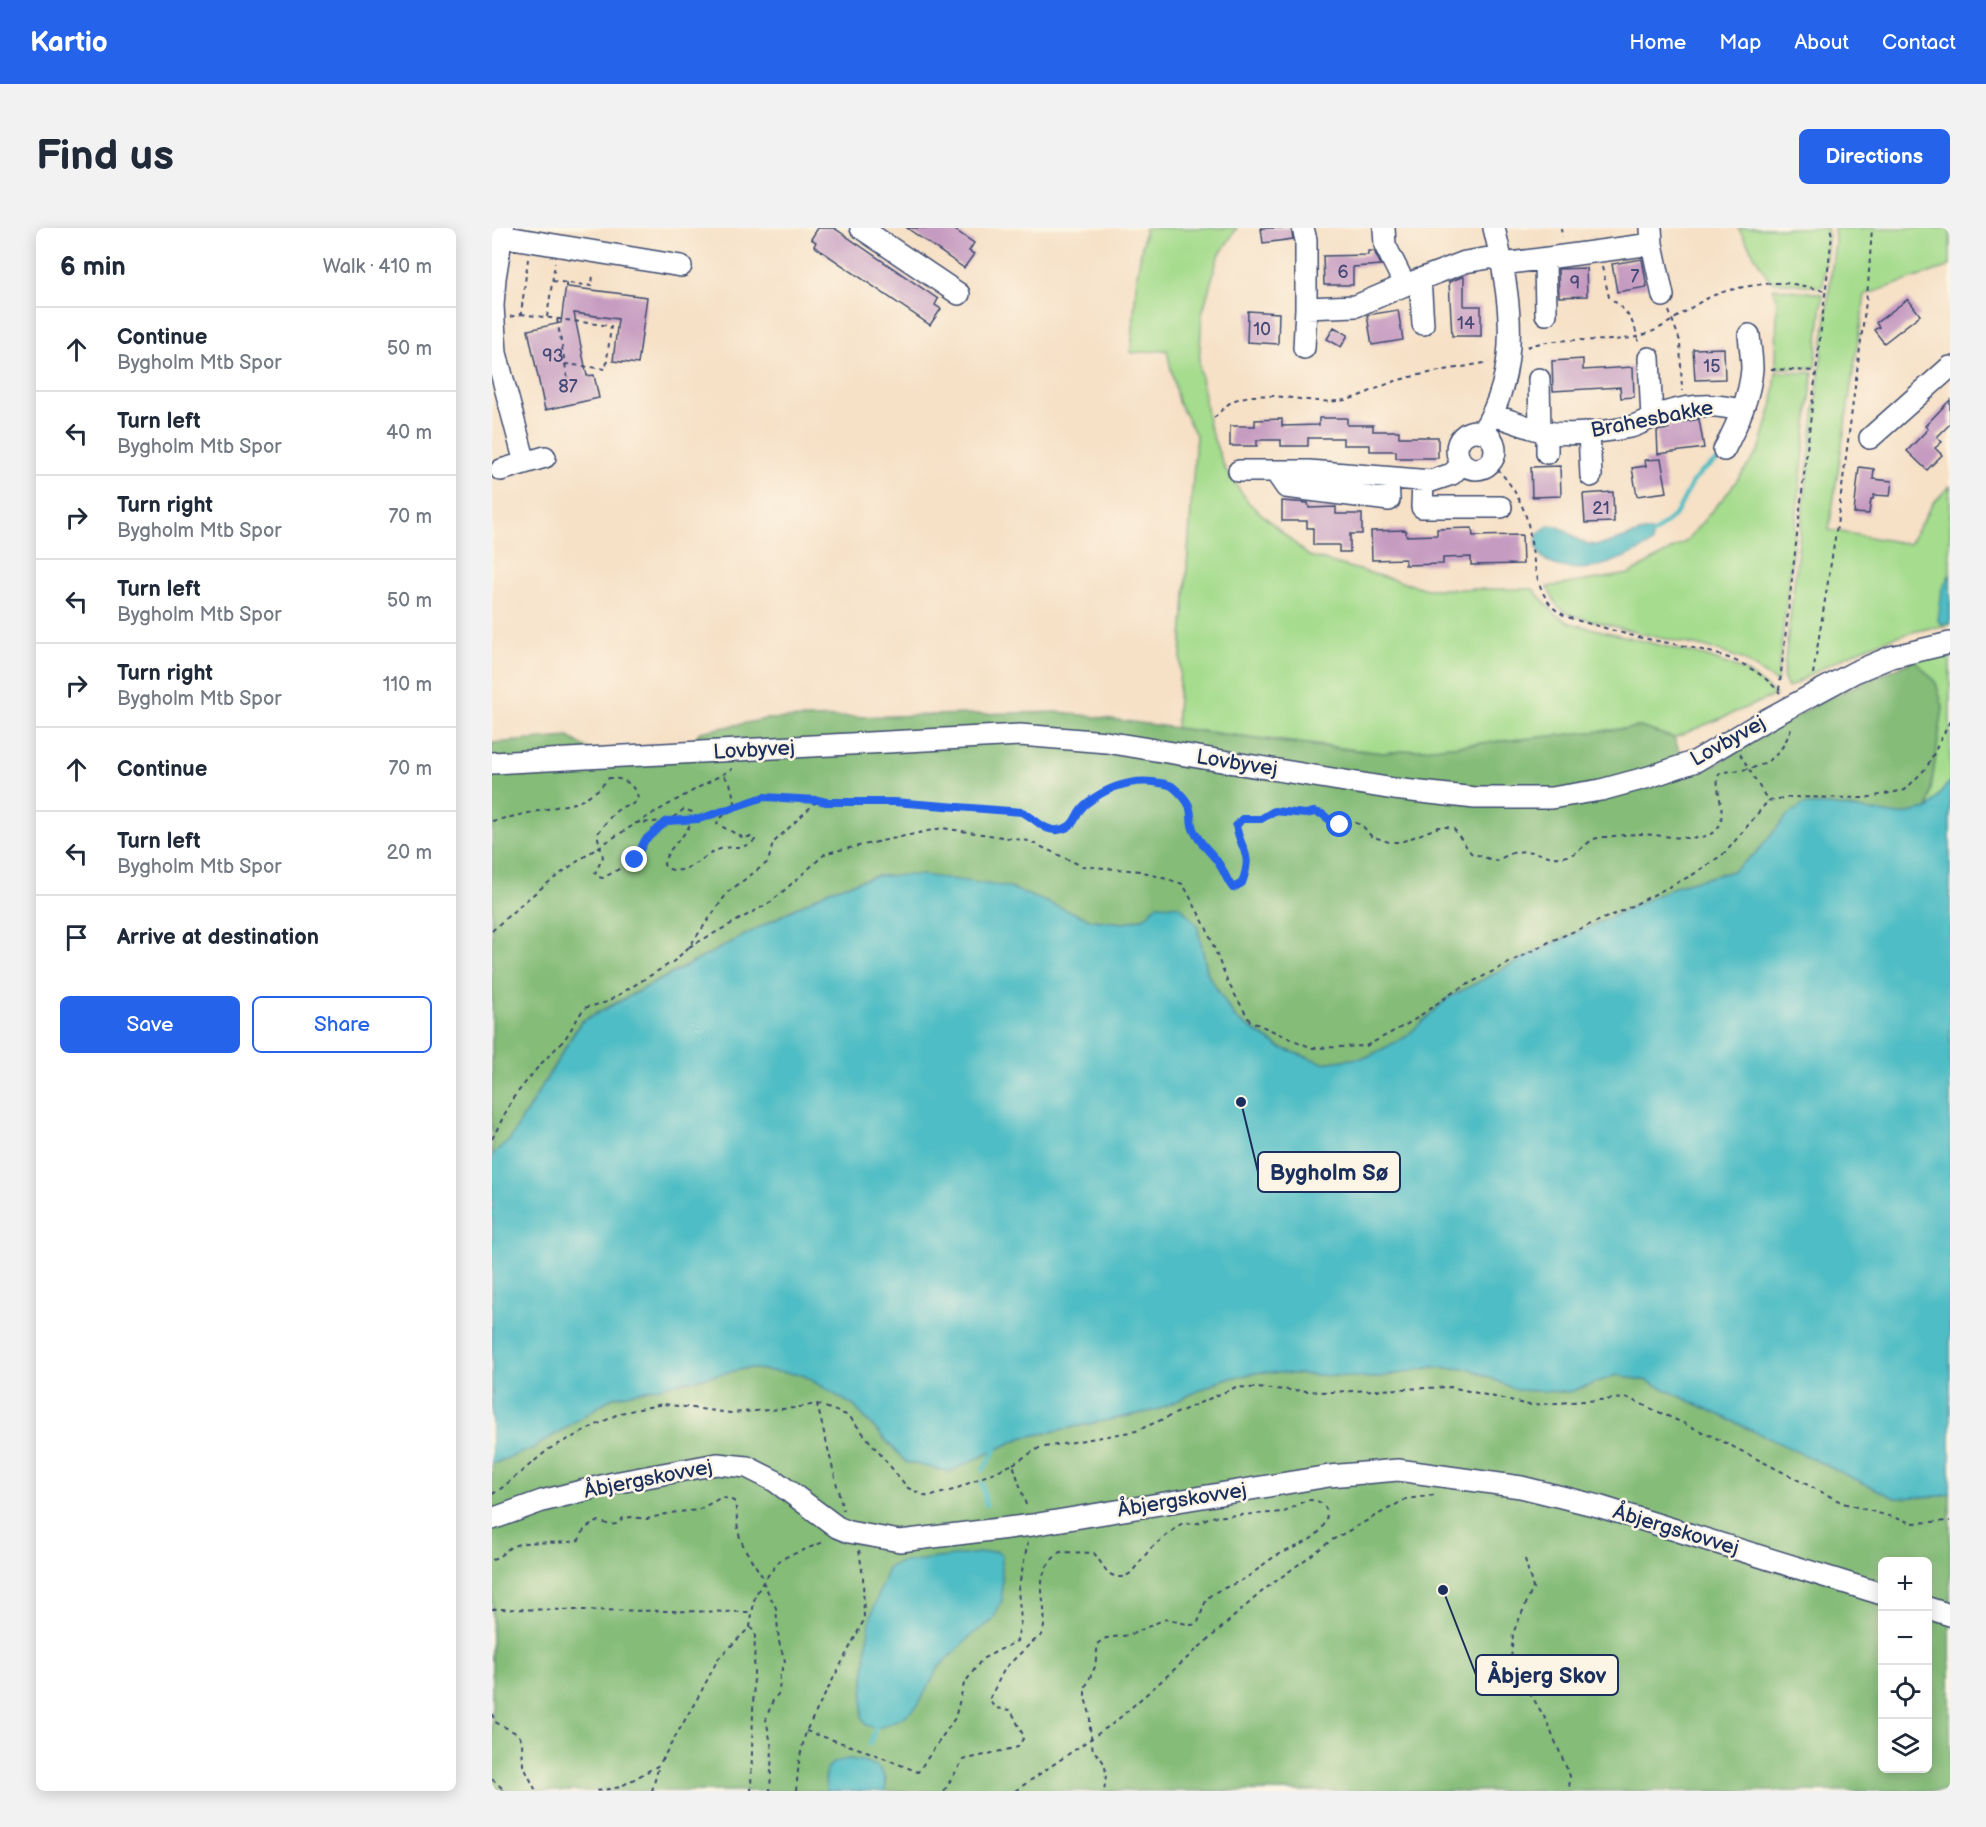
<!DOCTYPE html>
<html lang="en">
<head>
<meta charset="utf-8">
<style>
	body { margin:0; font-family:"Balsamiq Sans",sans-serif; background:#f2f2f3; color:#1f2937 }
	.controls { position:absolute; right:18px; bottom:18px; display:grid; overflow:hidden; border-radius:9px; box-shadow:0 3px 15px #0003 }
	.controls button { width:54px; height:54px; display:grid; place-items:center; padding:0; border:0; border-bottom:2px solid #e0e1e3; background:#fff; color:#1f2937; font:30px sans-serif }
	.stop { position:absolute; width:18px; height:18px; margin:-14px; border:4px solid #2563eb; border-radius:50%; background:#fff }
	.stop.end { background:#2563eb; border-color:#fff; box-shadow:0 2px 6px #0008 }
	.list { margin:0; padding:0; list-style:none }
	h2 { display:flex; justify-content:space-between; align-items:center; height:78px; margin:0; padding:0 24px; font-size:26px }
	h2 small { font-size:20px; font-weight:400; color:#747a83 }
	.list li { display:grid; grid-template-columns:39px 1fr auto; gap:18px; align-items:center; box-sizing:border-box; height:84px; padding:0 24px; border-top:2px solid #e0e1e3 }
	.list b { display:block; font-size:22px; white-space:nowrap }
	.list p { margin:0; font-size:20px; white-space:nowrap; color:#747a83 }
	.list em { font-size:20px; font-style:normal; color:#747a83 }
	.actions { display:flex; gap:12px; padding:18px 24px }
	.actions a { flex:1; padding:14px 0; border:2px solid #2563eb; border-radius:9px; text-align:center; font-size:21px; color:#2563eb }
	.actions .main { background:#2563eb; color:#fff }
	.icon { flex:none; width:33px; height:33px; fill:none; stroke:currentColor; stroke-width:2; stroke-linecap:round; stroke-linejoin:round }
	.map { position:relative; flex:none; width:1458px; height:1563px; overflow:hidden; border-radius:9px }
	header { display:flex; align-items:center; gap:36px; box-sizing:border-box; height:84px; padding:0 30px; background:#2563eb; color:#fff }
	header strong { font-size:28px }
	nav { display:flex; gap:33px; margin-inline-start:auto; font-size:21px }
	.intro { display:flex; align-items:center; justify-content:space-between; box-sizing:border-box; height:144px; padding:0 36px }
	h1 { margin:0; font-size:42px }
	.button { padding:15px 27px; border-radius:9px; background:#2563eb; color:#fff; font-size:21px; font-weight:700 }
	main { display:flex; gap:36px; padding:0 36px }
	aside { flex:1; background:#fff; border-radius:9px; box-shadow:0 3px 15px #0003 }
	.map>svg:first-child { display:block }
</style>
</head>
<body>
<header>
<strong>Kartio</strong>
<nav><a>Home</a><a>Map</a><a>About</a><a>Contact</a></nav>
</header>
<div class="intro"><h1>Find us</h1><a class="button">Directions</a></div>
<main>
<aside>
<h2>6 min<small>Walk · 410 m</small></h2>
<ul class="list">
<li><svg class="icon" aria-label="ahead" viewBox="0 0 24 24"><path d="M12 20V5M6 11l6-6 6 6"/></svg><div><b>Continue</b><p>Bygholm Mtb Spor</p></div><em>50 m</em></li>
<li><svg class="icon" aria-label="left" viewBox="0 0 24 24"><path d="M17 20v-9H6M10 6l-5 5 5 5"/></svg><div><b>Turn left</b><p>Bygholm Mtb Spor</p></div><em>40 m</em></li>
<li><svg class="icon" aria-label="right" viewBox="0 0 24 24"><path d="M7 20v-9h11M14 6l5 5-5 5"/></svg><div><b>Turn right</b><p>Bygholm Mtb Spor</p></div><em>70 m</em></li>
<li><svg class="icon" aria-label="left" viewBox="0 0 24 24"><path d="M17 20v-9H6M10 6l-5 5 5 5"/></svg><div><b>Turn left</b><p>Bygholm Mtb Spor</p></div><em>50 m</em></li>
<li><svg class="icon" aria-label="right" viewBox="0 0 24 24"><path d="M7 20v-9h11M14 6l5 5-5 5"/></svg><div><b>Turn right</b><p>Bygholm Mtb Spor</p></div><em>110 m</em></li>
<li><svg class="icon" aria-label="ahead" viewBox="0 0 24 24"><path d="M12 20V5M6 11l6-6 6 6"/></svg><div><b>Continue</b></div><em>70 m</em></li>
<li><svg class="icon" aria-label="left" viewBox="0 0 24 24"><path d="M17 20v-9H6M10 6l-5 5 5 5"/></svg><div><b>Turn left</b><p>Bygholm Mtb Spor</p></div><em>20 m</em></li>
<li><svg class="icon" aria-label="arrive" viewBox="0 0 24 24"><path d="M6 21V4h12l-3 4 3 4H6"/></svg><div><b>Arrive at destination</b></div></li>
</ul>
<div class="actions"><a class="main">Save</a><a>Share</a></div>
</aside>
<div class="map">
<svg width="1458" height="1563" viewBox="0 0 1458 1563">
	<rect width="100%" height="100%" fill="#fcf5e5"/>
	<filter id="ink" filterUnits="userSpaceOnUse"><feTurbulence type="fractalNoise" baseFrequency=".0167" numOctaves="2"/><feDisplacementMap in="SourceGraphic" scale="12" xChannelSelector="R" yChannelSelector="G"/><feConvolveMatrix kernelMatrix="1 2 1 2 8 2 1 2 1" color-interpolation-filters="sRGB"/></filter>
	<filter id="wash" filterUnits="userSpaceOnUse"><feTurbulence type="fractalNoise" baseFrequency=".008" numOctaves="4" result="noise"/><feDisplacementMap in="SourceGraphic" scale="24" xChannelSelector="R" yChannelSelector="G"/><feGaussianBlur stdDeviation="1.35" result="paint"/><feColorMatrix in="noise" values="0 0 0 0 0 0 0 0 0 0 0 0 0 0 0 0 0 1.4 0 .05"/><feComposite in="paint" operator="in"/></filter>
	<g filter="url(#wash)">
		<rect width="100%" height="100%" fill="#f6e0c6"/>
		<!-- green -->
		<path fill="#a5dc8d" stroke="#608676" stroke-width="1.5" d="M653,0H745L726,29L710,86L707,137L717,198L733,241L757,275L817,328L935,361H1041L1063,386L1078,395L1216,429L1253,443L1284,467L1182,510L1148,499L891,525L684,500L704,207L686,174L675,122L639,125L645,47Z
			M1246,0H1335L1336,11L1331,57L1329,59L1278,53Z
			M1342,0H1458V38L1373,67L1337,302L1417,316L1441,275L1458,258V397C1399,404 1346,429 1296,460L1291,449L1343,13Z
			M1281,60L1331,66L1323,140H1284L1285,72Z
			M1284,144L1321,145L1285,455L1250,431L1221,421L1151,406L1079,387L1066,379L1055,359L1137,346L1193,314L1233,268L1267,223L1281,175Z
			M1458,425V553L1436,581L1451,479L1423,432Z"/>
		<!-- forest -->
		<path fill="#84bc78" stroke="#50766b" stroke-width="1.5" fill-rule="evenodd" d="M1423,432L1444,455L1451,479L1436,581L1407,587L1337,577L1295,588L1265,624L1241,643L1187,657L1046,723L956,770L914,809L875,829L831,835L789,820L744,791L716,747L705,697L654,689L633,695L600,692L516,659L384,648L338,662L89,793L17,913L0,927V515L77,509L119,535L181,533L208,504L274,491L568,484L778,513L891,525L1148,499L1182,510L1197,546L1224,536L1332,472Z
			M941,1139L979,1141L1025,1162L1077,1164L1125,1147L1156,1153L1403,1270L1449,1268L1458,1265V1563H394V1550L333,1546L334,1563H0V1236L42,1220L121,1169L256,1140L311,1147L362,1178L414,1234L457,1244L529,1210L665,1182L732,1151L769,1144L883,1150ZM505,1323L500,1393L481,1406L466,1420L447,1439L437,1455L374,1497L370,1488L374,1423L403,1336ZM1390,1334H1436V1540H1390Z"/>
		<!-- water -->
		<path fill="#4fbdc5" stroke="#357692" stroke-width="1.5" d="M1058,297C1077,299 1081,313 1096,316C1120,320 1137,304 1159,303L1160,315C1148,324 1113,338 1098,340C1080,342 1050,340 1045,319C1043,315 1045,309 1046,305Z
			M1458,346V395L1450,396L1446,393L1450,362Z
			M1458,553V1265L1449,1268L1403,1270L1156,1153L1125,1147L1077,1164L1025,1162L979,1141L941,1139L883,1150L769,1144L732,1151L665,1182L529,1210L457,1244L414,1234L362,1178L311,1147L256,1140L121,1169L42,1220L0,1236V927L17,913L89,794L338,662L384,648L430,647L516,659L600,692L633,695L653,689L665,677L688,678L705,697L716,747L744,791L789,820L831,835L875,829L914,809L956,770L1046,723L1187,657L1241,643L1265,624L1295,588L1311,577H1337L1407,587L1436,581Z
			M505,1323L510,1327V1373L500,1393L481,1406L447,1439L426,1477L412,1489L389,1499L383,1500L374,1497L370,1488L374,1423L379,1388L396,1340L403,1336L412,1334Z
			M357,1531C380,1535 394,1535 394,1563H334C332,1541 333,1534 357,1531Z"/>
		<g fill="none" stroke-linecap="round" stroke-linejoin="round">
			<!-- stream -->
			<path stroke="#4fbdc5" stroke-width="4.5" d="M1160,307L1184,286L1200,255L1209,244L1225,233
				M491,1242L504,1222
				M490,1255L494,1277
				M378,1516L385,1496"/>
		</g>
		<g id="blocks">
			<!-- building -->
			<path fill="#c69bc1" d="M326,0H342L446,71L443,77L449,81L438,97L322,18L324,14L319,11Z
				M415,0H460L482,15L477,23L482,26L472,40Z
				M769,0H799L801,11L771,15Z
				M876,23H882L889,37L861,39V57H832L831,28L876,27Z
				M1150,31L1155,59L1125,64L1120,36Z
				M1094,40L1095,68L1067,69L1066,41Z
				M970,49H972V78H989V108H960L957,54Z
				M74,56L76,59L155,69L146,136L121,133L126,91L82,85L95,148L102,147L107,170L53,182L36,102L69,95Z
				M1416,71L1428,87L1392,115L1382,102L1387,99L1384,95Z
				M906,82L911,112L880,117L875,87Z
				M756,83L787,85L786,116L755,114Z
				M842,99L856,107L849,119L835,111Z
				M1232,120L1233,151L1203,152L1201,121Z
				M1091,131V142L1141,139L1142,169L1129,170L1128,159L1061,163L1060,133Z
				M1458,172V196L1445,209L1450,214L1443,220L1450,227L1435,242L1415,223L1436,201L1433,198Z
				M827,190H855V197H881V203H907V209H946V230H904V223H878V217H851V210H816V218H789V212H765V218H738V198H763V192L790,191V198L827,197Z
				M1207,191L1212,220L1166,226L1165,203L1177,201L1176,197Z
				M1169,231L1175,264L1145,268L1140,240L1154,238L1153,232Z
				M1068,238L1069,268L1040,269L1039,239Z
				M1367,239L1382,241L1381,251L1400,253L1398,268L1382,267L1381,271H1379L1377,286L1362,285Z
				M1121,264L1122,294L1093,295L1091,266Z
				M790,273L816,275L817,280L844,279V286H870V306H858V324H847V317H821V300H815V293H790Z
				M980,300L981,308L1030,307L1031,336L979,337V329L951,330V336L913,337V331L880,332L879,303L914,302V308L945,307V301Z"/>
		</g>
	</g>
	<g filter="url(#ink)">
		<use href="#blocks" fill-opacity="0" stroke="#3c4a6e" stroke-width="1.5"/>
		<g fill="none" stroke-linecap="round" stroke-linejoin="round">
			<defs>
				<path id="minor" d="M11,0L3,50L1,78L4,125L33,235
					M369,0L467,66
					M811,0L814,12V80L864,78L913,57L973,34L1009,28
					M892,0L893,17L913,57
					M1159,0L1160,16L1171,68
					M9,8L189,38
					M1053,31L1054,86
					M1011,36L1160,16
					M928,51L931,96
					M812,120L814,80
					M1157,130L1160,190
					M1047,151L1048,202
					M1001,187C1018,192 1036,200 1054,204C1080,208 1112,204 1138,199C1150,196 1160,188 1172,185C1197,177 1225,175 1250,183
					M965 222a19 19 0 1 1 38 0a19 19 0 1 1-38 0Z
					M990,204C1030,142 1019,68 1002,0
					M1055,204V225
					M1097,204L1099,248
					M1378,210L1458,139
					M1232,222C1245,197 1258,169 1260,141C1260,130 1258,118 1257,107
					M9,242L53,229
					M747,243H817L939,253L960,246L970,236
					M783,243L794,259L897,272L896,250
					M931,253L930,279H1009
					M0,535L528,507L614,514L902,561L983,570H1059L1109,562L1157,549L1204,533L1270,494L1363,444L1399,429L1458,415
					M0,1291L50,1273L122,1255L225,1236L255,1239L283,1253L345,1299L357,1304L408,1313L540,1297L837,1248L906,1242L1029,1259L1106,1278L1390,1366
					M1436,1380L1458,1387"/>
			</defs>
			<!-- minor casing -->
			<use href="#minor" stroke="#3c4a6e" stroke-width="24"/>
			<!-- path -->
			<path stroke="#3c4a6e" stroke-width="2" stroke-dasharray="4.5 4.5" stroke-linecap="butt" d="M1069,0L1070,9
				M1110,39L1117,69C1136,84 1143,93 1147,117
				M60,53L100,58L101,46
				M1177,83L1188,113L1190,163
				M29,86L119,98L114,141L73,136L65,91
				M18,89L29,86L36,31
				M55,89L63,35
				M1035,119C1070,106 1108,117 1144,109C1175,102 1196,77 1225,66C1240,60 1276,54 1292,55C1306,56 1320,60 1333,63
				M73,136L76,152
				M1279,141L1324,143
				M722,190C729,183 736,174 746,171C774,161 815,176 846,173C868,171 886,158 907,152C936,144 967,140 997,134
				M999,234C1015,250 1029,270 1035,292C1042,319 1040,362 1064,382C1075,391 1092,394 1106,398C1119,402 1133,406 1146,409C1196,420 1253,423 1288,465
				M1321,446L1345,298L1376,58L1380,0
				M1287,462L1340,7L1338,0
				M1248,526L1276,573
				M232,548L238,555L244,578
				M0,593L87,574L107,561L117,550C131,550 141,555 146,569L141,576C124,577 115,594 105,606L111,629L103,645L106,649L111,650L143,632L153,612L192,581L200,584C203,605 173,618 172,637C176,642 183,643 189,642C205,638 217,623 232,620C243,618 254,621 263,612L261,609H250L225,596C226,589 238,584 243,579
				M143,595L207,591L272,569L326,572L334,574H402L530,584C542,589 552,604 566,602C587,599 581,585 595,575C616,559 641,550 668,555C673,556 677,556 681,559C687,564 697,574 698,581C700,588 698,596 702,603C709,618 720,624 728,636C733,644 734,652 741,659L750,655C760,624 750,626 744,598L750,591H769L782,583L830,586L839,593L848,597L864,595L870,597L879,608L897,614H909L947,599H955L962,601L979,625L1004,633C1010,630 1018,625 1025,624C1042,620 1058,633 1075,628C1085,626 1093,616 1102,611C1106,609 1142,606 1148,606C1166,606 1211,617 1224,602C1237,587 1223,565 1226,548L1229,544C1264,542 1287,537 1299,500
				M0,703C70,635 155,588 240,541
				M197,719L279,674L334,625L450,600L537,613L590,638L648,643L691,656L714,699L735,753L758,793L820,820L874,818L919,794L963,763L1059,713L1130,683L1202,646L1233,625L1276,573L1296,569L1373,570L1413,562L1435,539L1458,493
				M0,911L21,870L46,839L73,811L92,780L115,774L182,733L197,719L236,664L276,634L281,615L325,573
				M325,1176L357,1188L416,1260L436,1269L461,1262L521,1236L535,1280
				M521,1236L547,1220L644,1203L744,1159L836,1164L959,1159L1037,1177L1136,1170L1226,1211L1351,1275L1421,1295L1458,1293
				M0,1266L6,1263L57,1221L128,1185L171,1176L238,1185L302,1180L325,1176L351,1282
				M1033,1331L1041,1360L1021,1405L1019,1433L1054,1492L1078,1548L1077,1563
				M0,1332C9,1330 13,1320 24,1317C44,1311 67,1318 87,1312L93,1300L107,1293L118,1297L124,1296L131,1290L140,1289L155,1291L178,1285L206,1282L230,1269L242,1273C246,1284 244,1295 247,1306C251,1321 262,1335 270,1348L271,1354L284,1380L287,1414L293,1433L288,1447L287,1465L281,1472L274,1491L280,1521L278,1563
				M0,1381L260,1384
				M258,1399L263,1405L259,1563
				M0,1486L3,1494L26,1506L30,1513L31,1537L44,1563
				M314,1503L377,1524L426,1544L463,1490L472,1456L490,1431L525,1413L529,1392L526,1362L536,1314
				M0,1551L13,1563
				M0,1562L12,1563
				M105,1563L128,1559L167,1537L209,1464L226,1431L258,1399L263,1368L271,1354L289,1331L334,1313
				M160,1563L167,1537
				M304,1563L307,1533L314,1503L372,1392L371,1349L367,1322
				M452,1563L471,1532L526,1519L532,1509L519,1482L503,1480L497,1472L513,1440L539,1415L550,1407C560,1374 534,1352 568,1324L602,1325L616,1345L624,1349H632L639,1345L659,1320L689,1296L706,1295L718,1289L792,1284C804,1280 815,1265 830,1276C835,1280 836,1285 834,1292C827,1314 800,1319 782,1329C772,1335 763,1345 752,1351C742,1357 729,1360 719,1367C711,1373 710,1387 705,1396L699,1397L673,1391L638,1407L614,1410L606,1415L603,1439L593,1460V1470L598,1486V1501L601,1523C616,1534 615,1545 612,1563
				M523,1563L623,1494L773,1361L840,1312L914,1271L943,1267"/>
			<!-- minor -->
			<use href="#minor" stroke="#fff" stroke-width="21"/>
		</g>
	</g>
	<g fill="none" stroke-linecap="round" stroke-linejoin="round" filter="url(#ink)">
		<!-- route -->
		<path stroke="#2563eb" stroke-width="8" d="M143,632L153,612L175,593L207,591L272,569L326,572L334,574H402L530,584C542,589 552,604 566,602C587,599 581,585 595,575C616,559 641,550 668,555C673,556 677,556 681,559C687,564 697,574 698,581C700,588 698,596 702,603C709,618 720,624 727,636C733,644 734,652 741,660L750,655C761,624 750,626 744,598L750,591H769L782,583L814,586L822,584L830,586L839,593L848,597"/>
	</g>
	<g text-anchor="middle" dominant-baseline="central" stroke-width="5" stroke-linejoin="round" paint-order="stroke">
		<!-- number labels -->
		<g font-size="18" fill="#464a77">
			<text x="851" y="44">6</text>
			<text x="1143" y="48">7</text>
			<text x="1083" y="55">9</text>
			<text x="974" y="95">14</text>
			<text x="770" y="101">10</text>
			<text x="61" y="128">93</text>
			<text x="1220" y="138">15</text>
			<text x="76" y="158">87</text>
			<text x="1109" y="280">21</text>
		</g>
		<!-- street labels -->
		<g font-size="21" fill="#1b2f5e" stroke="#fcf5e5">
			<text transform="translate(1160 191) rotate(-11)">Brahesbakke</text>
			<text transform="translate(1236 513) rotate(-29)">Lovbyvej</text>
			<text transform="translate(262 522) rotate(-3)">Lovbyvej</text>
			<text transform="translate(745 535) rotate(9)">Lovbyvej</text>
			<text transform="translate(156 1251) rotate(-11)">Åbjergskovvej</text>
			<text transform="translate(690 1272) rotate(-9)">Åbjergskovvej</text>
			<text transform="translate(1184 1302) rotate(17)">Åbjergskovvej</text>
		</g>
	</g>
	<!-- callouts -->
	<path fill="none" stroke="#1b2f5e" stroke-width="2" d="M749 874L766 944M951 1362L984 1447"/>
	<g fill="#1b2f5e" stroke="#fcf5e5" stroke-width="2">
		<circle cx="749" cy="874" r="6"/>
		<circle cx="951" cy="1362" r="6"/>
	</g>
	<g fill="#fcf5e5" stroke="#1b2f5e" stroke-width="2">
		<rect x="766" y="924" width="142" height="40" rx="6"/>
		<rect x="984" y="1427" width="142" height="40" rx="6"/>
	</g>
	<g font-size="22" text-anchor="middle" font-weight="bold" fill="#1b2f5e">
		<text x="837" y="952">Bygholm Sø</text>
		<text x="1055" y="1455">Åbjerg Skov</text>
	</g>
</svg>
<div class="controls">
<button>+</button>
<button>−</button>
<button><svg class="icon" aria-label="locate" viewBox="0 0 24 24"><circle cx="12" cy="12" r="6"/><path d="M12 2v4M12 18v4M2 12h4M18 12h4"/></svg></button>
<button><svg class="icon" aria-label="layers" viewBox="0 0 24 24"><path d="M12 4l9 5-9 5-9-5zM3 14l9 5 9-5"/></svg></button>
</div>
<div class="stop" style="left:848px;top:597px"></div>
<div class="stop end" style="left:143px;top:632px"></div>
</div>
</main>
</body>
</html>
